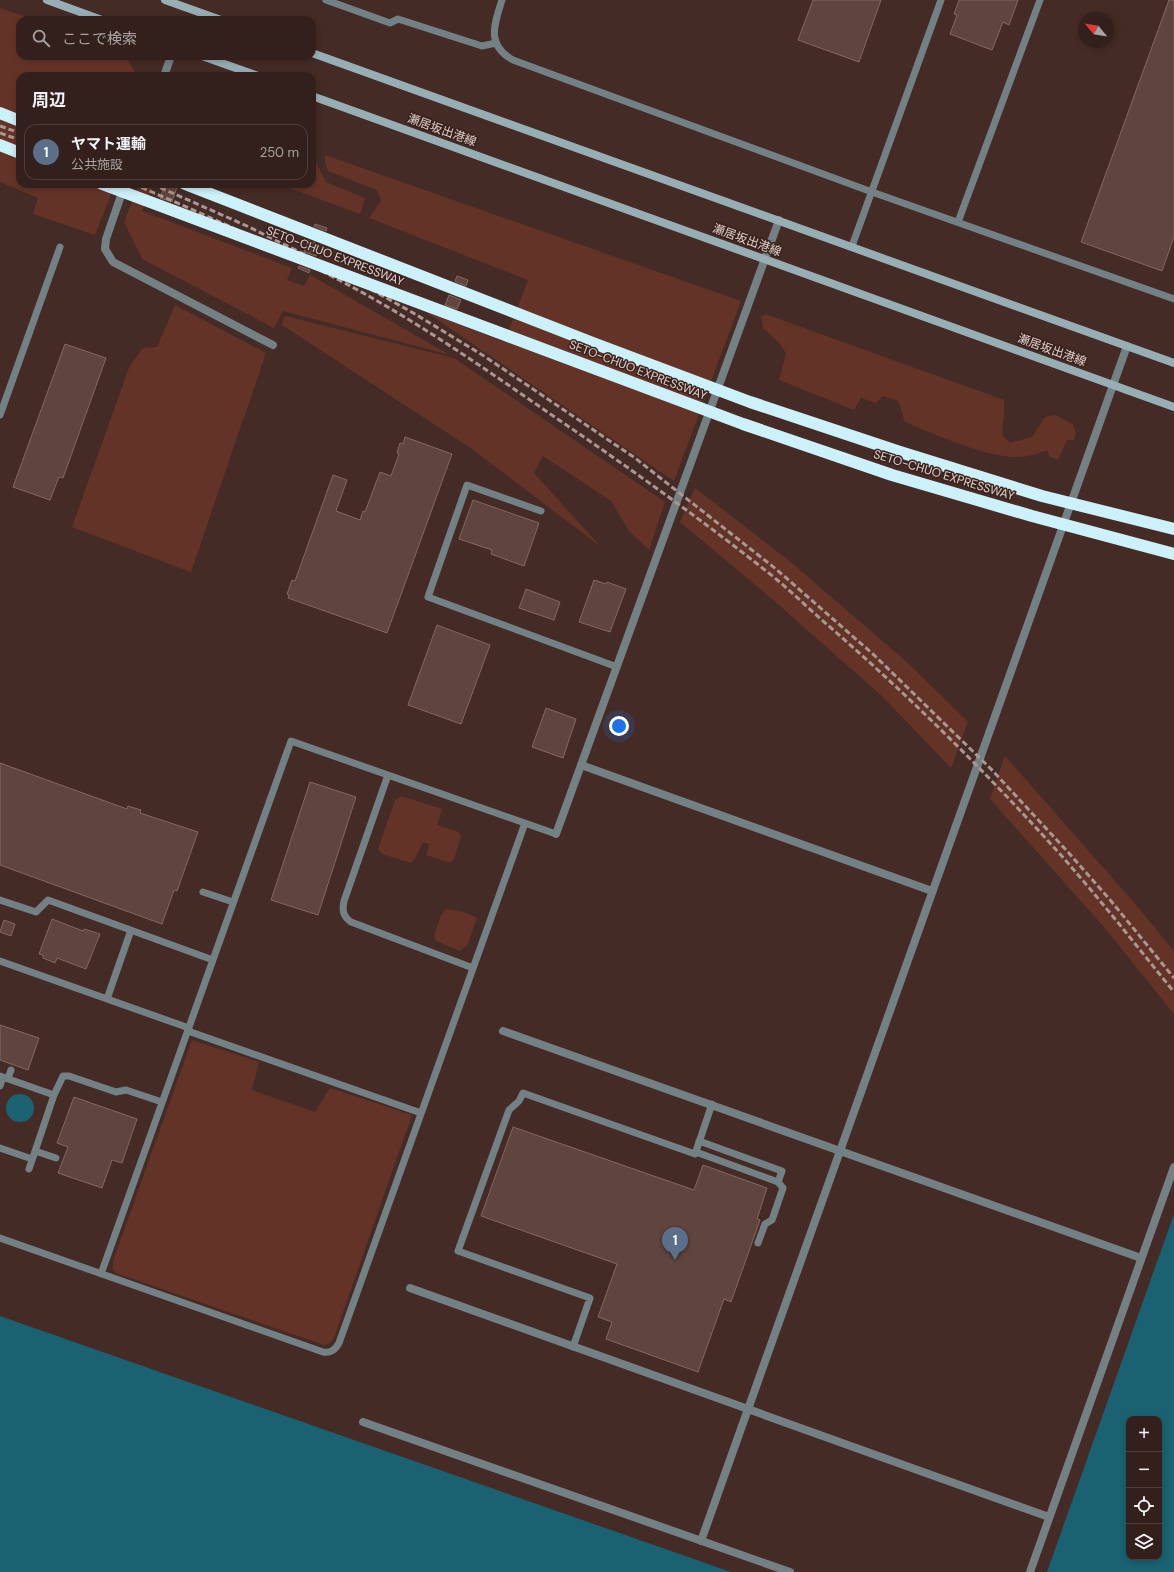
<!DOCTYPE html>
<html lang="ja">
<head>
<meta charset="utf-8">
<style>
	body { margin:0; font-family:"DM Sans","Noto Sans JP",sans-serif; background:#3b2825; color:#f1f3f6 }
	.controls { position:absolute; right:12px; bottom:12px; display:grid; overflow:hidden; border-radius:8px; box-shadow:0 2px 6px #0003 }
	.controls button { width:36px; height:36px; display:grid; place-items:center; padding:0; border:0; border-bottom:1px solid #4e3e3b; background:#33201c; color:#f1f3f6; font:20px sans-serif }
	.compass { position:absolute; left:1078px; top:12px; width:36px; height:36px; border-radius:50%; background:#33201c; box-shadow:0 2px 6px #0003; rotate:300deg }
	.you { position:absolute; left:619px; top:726px; width:14px; height:14px; margin:-10px; border:3px solid #fff; border-radius:50%; background:#1a73e8; box-shadow:0 0 0 6px #1a73e833 }
	.badge { display:grid; place-items:center; width:26px; height:26px; border-radius:50%; background:#ea580c; color:#fff; font-size:13px; font-weight:700 }
	.pin { position:absolute; translate:-50% -33px; filter:drop-shadow(0 1px 2px #0008) }
	.pin::after { content:''; position:absolute; top:21px; width:14px; height:12px; background:inherit; clip-path:polygon(0 0,100% 0,50% 100%) }
	.list { margin:0; padding:0; list-style:none }
	h2 { display:flex; justify-content:space-between; align-items:center; height:52px; margin:0; padding:0 16px; font-size:17px }
	h2 small { font-size:13px; font-weight:400; color:#a9a3a3 }
	.list li { display:grid; grid-template-columns:26px 1fr auto; gap:12px; align-items:center; box-sizing:border-box; height:56px; margin:0 8px 8px; padding:0 8px; border:1px solid #4e3e3b; border-radius:12px }
	.list b { display:block; font-size:15px; white-space:nowrap }
	.list p { margin:0; font-size:13px; white-space:nowrap; color:#a9a3a3 }
	.list em { font-size:13px; font-style:normal; color:#a9a3a3 }
	.icon { flex:none; width:22px; height:22px; fill:none; stroke:currentColor; stroke-width:2; stroke-linecap:round; stroke-linejoin:round }
	.map { position:relative; flex:none; width:1174px; height:1572px; overflow:hidden }
	.search { position:absolute; background:#33201c; box-shadow:0 2px 6px #0003; left:16px; top:16px; width:300px; height:44px; display:flex; align-items:center; gap:10px; box-sizing:border-box; padding:0 14px; border-radius:12px; color:#a9a3a3; font-size:15px }
	.panel { position:absolute; background:#33201c; box-shadow:0 2px 6px #0003; left:16px; top:72px; width:300px; height:116px; border-radius:12px }
	.map>svg:first-child { display:block }
</style>
</head>
<body>
<div class="map">
<svg width="1174" height="1572" viewBox="0 0 1174 1572">
	<rect width="100%" height="100%" fill="#442b25"/>
	<!-- green -->
	<path fill="#643328" d="M0,8L34,20H20V56H126L137,76H20V184H115L95,235L33,214L38,198L0,182Z
		M325,155L741,301L674,481L426,312L504,342L528,280L369,218L381,201L377,190L328,171L325,162Z
		M312,158L316,162L326,182L365,198L360,214L279,184H312Z
		M139,184H154L142,211L292,268L287,280L304,286L310,275L450,355L283,311L274,328L142,259L124,222Z
		M175,305L266,353L191,572L72,527L130,365L143,348L157,347Z
		M765,314L1004,400V414L1002,435L1010,443L1032,437L1045,417L1055,415L1073,424L1076,433L1074,440H1067L1058,460L1050,457L1047,450C1038,453 1029,457 1020,457C986,458 937,435 905,422L898,401L883,396L876,403L861,398L854,410L779,380L786,353L779,343L763,328L761,317Z
		M285,316L454,358L665,502L649,550L629,531L611,501L543,456L534,473L601,547L472,449L282,325Z
		M695,488L792,563L909,664L968,722L951,768L883,697L772,599L680,522Z
		M1005,756L1131,899L1174,951V1014L1103,926L990,799Z
		M401,796L442,809L437,825L459,832L461,837L454,859L451,862H447L426,855L429,844L423,842L416,857L411,863L382,854L378,849L395,800Z
		M446,909L461,911L477,918L468,944L460,951L436,941L434,936L441,915Z
		M192,1040L259,1062L252,1090L315,1112L330,1088L412,1115L335,1335C333,1341 330,1344 324,1345L116,1273L113,1269V1261Z"/>
	<!-- water -->
	<path fill="#1a6171" fill-rule="evenodd" d="M6 1108a14 14 0 1 1 28 0a14 14 0 1 1-28 0Z
		M1174,1214V1572H1047ZM1129,1419H1159V1557H1129Z
		M0,1316L731,1572H0Z"/>
	<!-- building -->
	<path fill="#60453f" stroke="#856760" d="M813,0H881L859,62L798,40Z
		M959,0H1018L1009,25L1003,22L992,50L950,34L957,15L954,14Z
		M1169,0H1174V237L1162,271L1081,242Z
		M165,184H178L172,202L160,198Z
		M315,224L327,228L326,231L314,226Z
		M308,240L320,245L316,256L304,252Z
		M299,266L310,270L309,273L298,268Z
		M457,276L468,280L466,286L455,281Z
		M449,295L461,300L457,309L445,305Z
		M65,344L106,358L63,478L59,477L50,500L13,487Z
		M405,437L452,454L387,633L288,598L289,595L287,594L292,580L295,581L333,475L347,480L336,511L360,520L363,511L365,512L380,472L391,476L399,454L397,453L400,443L403,444Z
		M473,500L539,523L524,566L491,554L492,550L459,539Z
		M594,580L606,584L607,582L626,589L610,632L579,622Z
		M526,589L560,602L554,620L519,608Z
		M437,625L490,645L461,724L408,705Z
		M546,708L576,719L563,758L532,747Z
		M0,763L127,809L128,806L141,810L140,813L198,832L177,891L174,890L162,924L0,865Z
		M310,782L356,797L318,915L271,900Z
		M52,919L83,931L84,929L100,934L86,969L57,958L55,963L43,958V955L39,954Z
		M4,920L15,924L11,936L0,932Z
		M0,1025L39,1038L28,1070L0,1060Z
		M74,1097L137,1119L122,1163L112,1160L102,1188L58,1173L68,1147L57,1143Z
		M513,1127L694,1190L703,1165L767,1188L757,1219L760,1220L731,1302L724,1299L698,1372L606,1339L612,1322L598,1317L617,1264L481,1216Z"/>
	<g fill="none" stroke-linecap="round" stroke-linejoin="round">
		<!-- service -->
		<path stroke="#738185" stroke-width="7" d="M326,0L390,23L398,19L482,46L496,43
			M502,0C494,25 486,45 513,60L872,192L1174,299
			M958,222L1040,0
			M852,246L941,0
			M0,415L60,247
			M541,511L467,485L428,597L617,667
			M388,775L344,901C342,911 343,916 351,922L473,968
			M203,892L233,902
			M0,900L36,912L48,900L213,960
			M0,961L189,1028
			M107,999L131,930
			M188,1031L421,1113
			M0,1076L54,1095
			M8,1078L11,1070
			M0,1086L3,1077
			M0,1148L32,1159
			M35,1151L56,1158
			M696,1152L778,1182L782,1171L699,1141
			M29,1169L54,1095L63,1076H69L116,1092L126,1090L162,1102
			M0,1238L323,1352C331,1353 335,1350 339,1343L525,823
			M758,1243L765,1224L772,1220L783,1188L778,1182
			M101,1274L291,741L556,834
			M573,1347L590,1298L458,1251L509,1110L519,1101L523,1093L695,1154L712,1104"/>
		<!-- minor -->
		<path stroke="#738185" stroke-width="8" d="M164,76L171,56
			M125,184L106,239L105,249L113,262L273,345
			M581,765L932,891
			M503,1031L1141,1258
			M410,1288L1049,1517
			M363,1422L790,1572
			M1030,1572L1174,1167"/>
		<!-- tertiary -->
		<path stroke="#738185" stroke-width="8" d="M556,834L779,220
			M701,1541L1127,346"/>
		<!-- secondary -->
		<path stroke="#98aeb5" stroke-width="8" d="M47,0L102,20
			M165,0L221,20
			M312,53L1174,363
			M202,56L258,76
			M312,96L1174,407"/>
		<!-- motorway -->
		<path stroke="#cdf1fa" stroke-width="12" d="M0,113L20,121
			M0,145L20,153"/>
		<!-- rail -->
		<path stroke="#ab9792" stroke-width="3" stroke-dasharray="6 3" stroke-linecap="butt" d="M0,126L20,133
			M0,133L20,140
			M133,184C202,213 272,245 339,280C416,320 488,371 559,420C631,469 702,520 770,574C791,591 810,610 830,627C911,698 987,773 1059,853C1099,898 1136,945 1174,992
			M152,184L247,226L342,273L415,314L484,356L635,458L776,569L874,655L991,769L1067,851L1111,901L1174,978"/>
		<!-- motorway-bridge -->
		<path stroke="#cdf1fa" stroke-width="12" d="M102,184L743,424L892,475L1032,516L1174,554
			M185,184L593,343L750,402L900,452L1042,496L1174,529"/>
	</g>
	<g text-anchor="middle" dominant-baseline="central" stroke-width="3" stroke-linejoin="round" paint-order="stroke">
		<!-- street labels -->
		<g font-size="12" fill="#e3d2ce" stroke="#39211b">
			<text transform="translate(442 130) rotate(20)">瀬居坂出港線</text>
			<text transform="translate(747 240) rotate(20)">瀬居坂出港線</text>
			<text transform="translate(335 256) rotate(21)">SETO-CHUO EXPRESSWAY</text>
			<text transform="translate(1052 350) rotate(20)">瀬居坂出港線</text>
			<text transform="translate(638 370) rotate(21)">SETO-CHUO EXPRESSWAY</text>
			<text transform="translate(944 475) rotate(17)">SETO-CHUO EXPRESSWAY</text>
		</g>
	</g>
</svg>
<div class="controls">
<button>+</button>
<button>−</button>
<button><svg class="icon" aria-label="locate" viewBox="0 0 24 24"><circle cx="12" cy="12" r="6"/><path d="M12 2v4M12 18v4M2 12h4M18 12h4"/></svg></button>
<button><svg class="icon" aria-label="layers" viewBox="0 0 24 24"><path d="M12 4l9 5-9 5-9-5zM3 14l9 5 9-5"/></svg></button>
</div>
<svg class="compass" viewBox="-18 -18 36 36"><path d="M0-13l5 13h-10z" fill="#e53935"/><path d="M0 13l5-13h-10z" fill="#a9a3a3"/></svg>
<div class="you"></div>
<div class="pin badge" style="left:675px;top:1260px;background:#5c6f8a">1</div>
<div class="search"><svg class="icon" aria-label="search" viewBox="0 0 24 24"><circle cx="10" cy="10" r="6"/><path d="M15 15l6 6"/></svg>ここで検索</div>
<section class="panel">
<h2>周辺<small></small></h2>
<ul class="list">
<li><span class="badge" style="background:#5c6f8a">1</span><div><b>ヤマト運輸</b><p>公共施設</p></div><em>250 m</em></li>
</ul>
</section>
</div>
</body>
</html>
